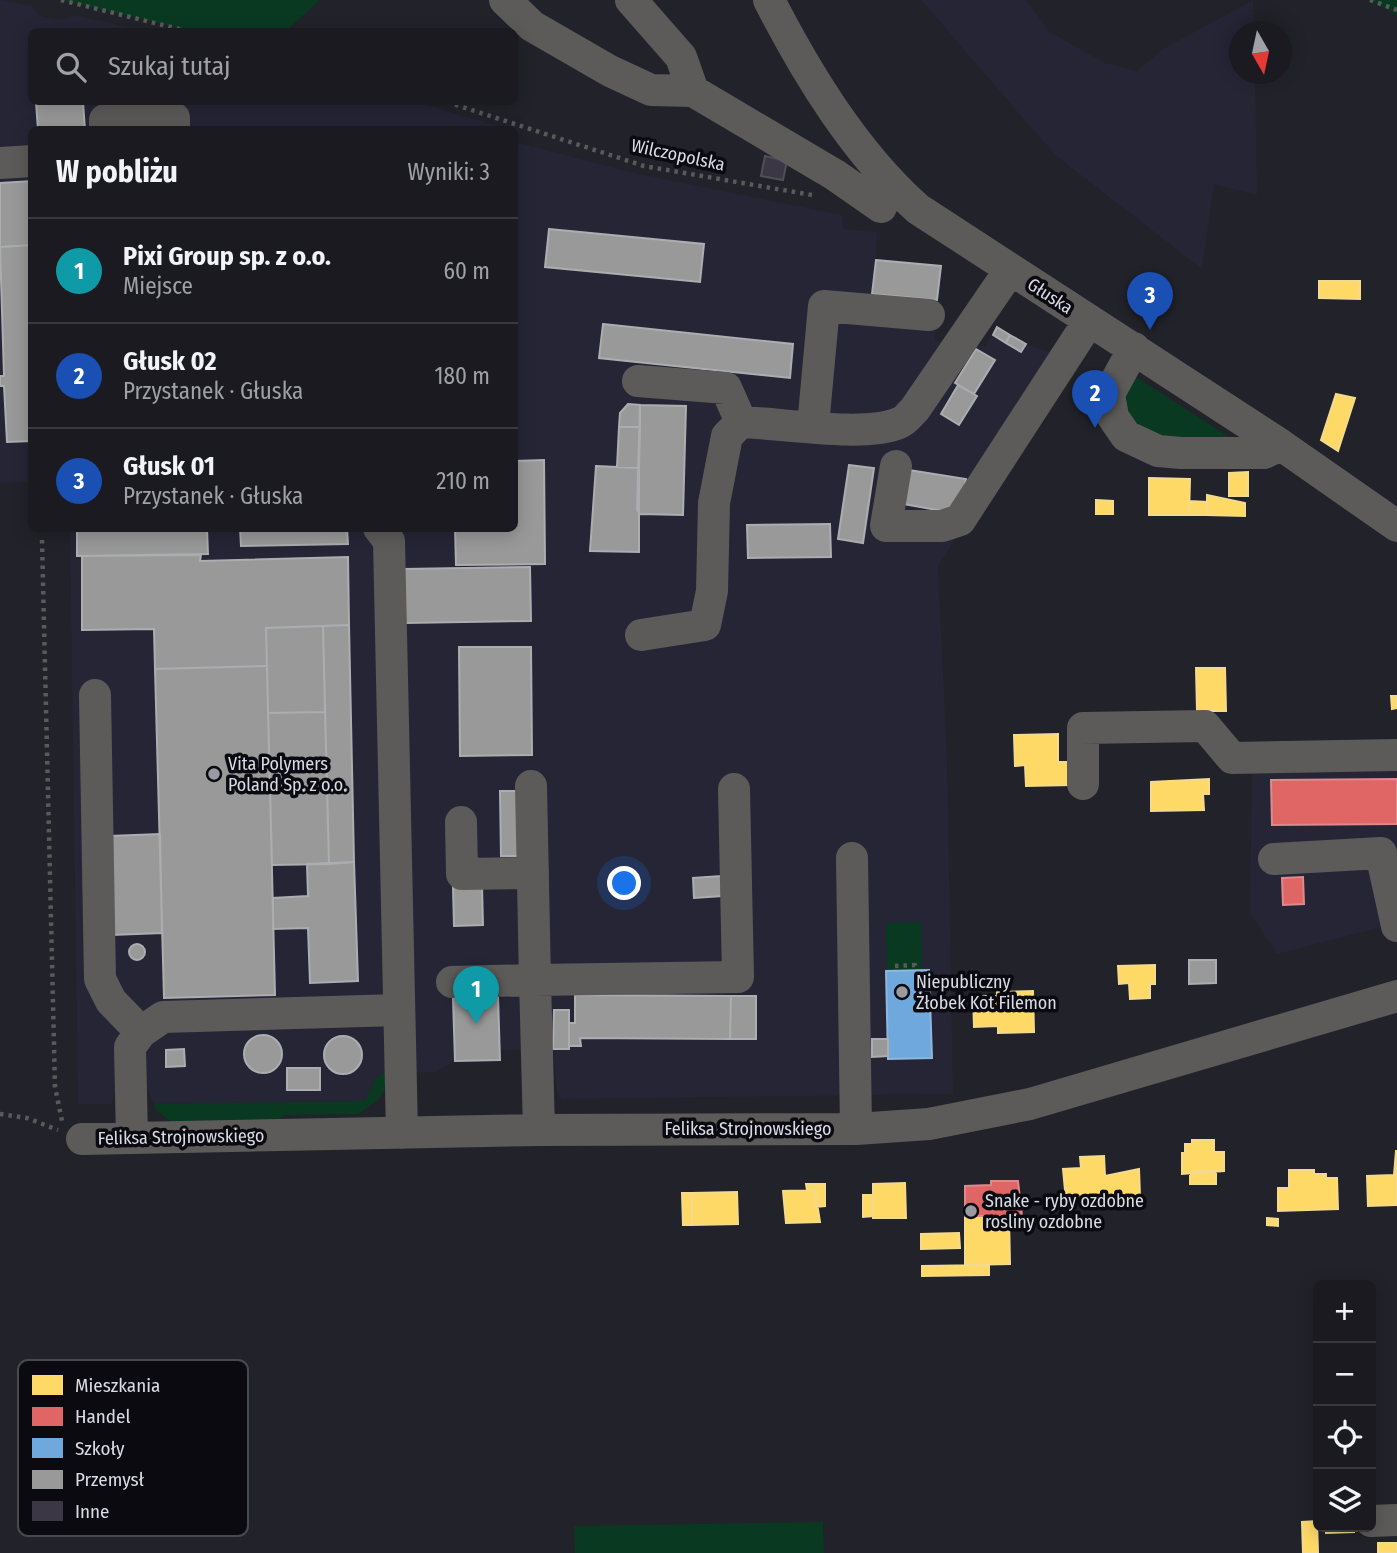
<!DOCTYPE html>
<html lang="pl">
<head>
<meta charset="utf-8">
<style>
	body { margin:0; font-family:"Fira Sans Condensed",sans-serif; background:#232329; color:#f1f3f6 }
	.controls { position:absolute; right:21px; bottom:21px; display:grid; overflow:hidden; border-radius:10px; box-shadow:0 4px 18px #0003 }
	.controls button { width:63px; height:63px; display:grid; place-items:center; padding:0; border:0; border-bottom:2px solid #38383e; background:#1a1a20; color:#f1f3f6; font:35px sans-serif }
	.compass { position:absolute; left:1229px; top:21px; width:63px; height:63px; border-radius:50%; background:#1a1a20; box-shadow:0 4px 18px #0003; rotate:171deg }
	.you { position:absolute; left:625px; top:884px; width:24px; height:24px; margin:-18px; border:5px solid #fff; border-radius:50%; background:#1a73e8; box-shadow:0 0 0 10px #1a73e833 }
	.badge { display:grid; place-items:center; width:46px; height:46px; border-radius:50%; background:#9a9aa3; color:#fff; font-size:23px; font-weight:700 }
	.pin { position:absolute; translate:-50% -58px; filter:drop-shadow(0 2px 4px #0008) }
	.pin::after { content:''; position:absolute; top:37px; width:24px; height:21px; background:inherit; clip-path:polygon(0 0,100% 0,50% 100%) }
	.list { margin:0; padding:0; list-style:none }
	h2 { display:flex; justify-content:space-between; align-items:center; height:91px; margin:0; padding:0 28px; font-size:30px }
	h2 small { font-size:23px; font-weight:400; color:#9fa1a5 }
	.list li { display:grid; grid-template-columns:46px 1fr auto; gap:21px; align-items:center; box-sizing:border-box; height:105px; padding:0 28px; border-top:2px solid #38383e }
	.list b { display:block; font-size:26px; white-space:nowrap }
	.list p { margin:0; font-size:23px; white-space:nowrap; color:#9fa1a5 }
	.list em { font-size:23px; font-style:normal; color:#9fa1a5 }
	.icon { flex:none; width:38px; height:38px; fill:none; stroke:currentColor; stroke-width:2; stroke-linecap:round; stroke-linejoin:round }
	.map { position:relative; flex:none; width:1397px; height:1553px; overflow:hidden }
	.search { position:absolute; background:#1a1a20; box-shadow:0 4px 18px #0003; left:28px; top:28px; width:490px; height:77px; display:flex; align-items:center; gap:18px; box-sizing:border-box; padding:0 24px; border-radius:10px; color:#9fa1a5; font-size:26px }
	.panel { position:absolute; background:#1a1a20; box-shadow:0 4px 18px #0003; left:28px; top:126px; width:490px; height:406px; border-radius:10px }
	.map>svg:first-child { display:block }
</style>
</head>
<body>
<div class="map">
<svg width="1397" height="1553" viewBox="0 0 1397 1553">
	<rect width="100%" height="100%" fill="#22222a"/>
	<!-- built -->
	<path fill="#252536" d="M0,0L33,6L38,15L61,20L74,15L146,31L32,32V102H415L509,129L32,130L31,482L0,483Z
		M921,0H1026L1050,32L1105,63L1137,71L1163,49L1253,0L1254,31L1240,32V74H1255L1257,195L1214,184L1202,269L1055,155Z
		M515,142L638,174L842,215L843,229L877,232L876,260L941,266L935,341L985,346L997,327L1026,344L1070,359L938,566L947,759L953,1094L562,1099L557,1093L553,1049L500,1050V1060L455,1061L436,1072L379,1074L364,1101L154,1104L145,1085L118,1086L111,1104H78L70,529L514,528Z
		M1397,765V923L1277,954L1250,913L1252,768Z"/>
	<!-- green -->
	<path fill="#0a3922" d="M61,0H320L286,31H191Z
		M1371,0H1397V15Z
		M1136,377L1229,437C1187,437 1122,448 1125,389Z
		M921,922L922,970L887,971L886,923Z
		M379,1074H389L386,1088L377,1101L358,1114L285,1115L270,1126L171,1122L156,1110L154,1104L364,1101Z
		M823,1522L824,1553H575L574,1526Z"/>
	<!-- homes -->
	<path fill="#ffd966" stroke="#f4da8c" stroke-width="2" d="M1319,281H1360V299L1319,298Z
		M1336,394L1355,398L1338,451L1321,440Z
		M1248,472V496H1229V473Z
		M1149,478L1190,479L1189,515H1149Z
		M1207,495L1245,503V516L1207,515Z
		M1096,500L1113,501V514H1096Z
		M1189,501L1207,502V515H1189Z
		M1196,668H1225L1226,711H1197Z
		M1391,696H1397V708L1392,709Z
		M1058,734V762H1072V785L1026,786L1025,765L1015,766L1014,735Z
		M1209,779V794H1203L1204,810L1151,811V782Z
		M1155,965V984H1150V998L1130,999L1129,983L1119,984L1118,966Z
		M1033,991L1034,1032L998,1033V1026L974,1027L973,996H997V992Z
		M1192,1140H1214V1152H1224V1171L1182,1174V1153H1185V1144H1192Z
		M1396,1151H1397V1205L1368,1206L1367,1176L1394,1175Z
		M1104,1156L1105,1176L1139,1169L1140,1196L1066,1201L1063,1169L1081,1168L1080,1157Z
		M1289,1170H1314V1174H1326V1178H1337L1338,1209L1278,1211V1188H1289Z
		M1198,1171H1216V1184H1190V1173Z
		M905,1183L906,1218H873V1184Z
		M806,1184H825V1206L816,1207L815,1190H807Z
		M815,1190L820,1222L786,1223L783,1191Z
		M737,1192L738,1224L692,1225V1193Z
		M682,1193H692V1225H683Z
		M863,1195H873V1216L863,1217Z
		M965,1216L1009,1217L1010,1264L965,1265Z
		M1267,1218L1278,1219V1226L1267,1225Z
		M959,1233L960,1248L921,1249V1234Z
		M989,1265V1275L922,1276V1266Z
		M1317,1521L1318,1553H1303L1302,1522Z
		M1326,1527H1354V1532L1326,1533Z
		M1378,1543H1397V1553H1378Z"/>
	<!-- shops -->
	<path fill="#e06666" stroke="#de898c" stroke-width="2" d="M1397,779V824L1272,825L1271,780Z
		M1303,877L1304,904L1283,905L1282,878Z
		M991,1181H1018L1022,1216H965V1186L991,1185Z"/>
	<!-- schools -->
	<path fill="#6fa8dc" stroke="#8fb7de" stroke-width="2" d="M929,970L932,1058L888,1059L886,971Z"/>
	<!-- industry -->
	<path fill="#999" stroke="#acadb0" stroke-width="2" d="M36,102H83L85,130H38Z
		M32,181V245L0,247V183Z
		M549,229L704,244L700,282L545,267Z
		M32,245V441L7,442L4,386H0V376H4L0,247Z
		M876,260L941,266L937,300L872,294Z
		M603,324L793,344L790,378L599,358Z
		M997,327L1010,335L1006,343L993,335Z
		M1010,335L1026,344L1021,352L1006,343Z
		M976,349L995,360L974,394L955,383Z
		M958,385L977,396L959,425L941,414Z
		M628,404L640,405V427H619L620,413Z
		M640,405L686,406L683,515L640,514L637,510Z
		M619,427H640L639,468L617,467Z
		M544,460L545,564L456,565L455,528H514V461Z
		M849,465L874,468L863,543L838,539Z
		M596,466L639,468V552L590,551Z
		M909,470L966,479L960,514L903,504Z
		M830,524L831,557L748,558L747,525Z
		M77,528H207L208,554L77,556Z
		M240,528H347L348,544L241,546Z
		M201,555L200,561L348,557L349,625L266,628L267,666L155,669L154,629L82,630V556Z
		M530,567L531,621L405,623L404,569Z
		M349,625L354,862L329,864L323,626Z
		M323,626L325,712L268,713L266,628Z
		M459,647H531L532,755L460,756Z
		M267,666L275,995L164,998L155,669Z
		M325,712L329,864L272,865L268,713Z
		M500,791H523L524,856H501Z
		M160,834L162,933L112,935L110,836Z
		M354,862L358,981L310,983L308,928L273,929V898L308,896L307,864Z
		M721,876L722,896L694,898L693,878Z
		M482,886L483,925L454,926L453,887Z
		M129 952a8 8 0 1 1 16 0a8 8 0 1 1-16 0Z
		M1189,960H1216V983L1189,984Z
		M575,995L731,996L730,1039L580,1038L581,1046H569V1023H575Z
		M498,996L500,1060L455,1061L453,998Z
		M731,996H756V1039H730Z
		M554,1010H569V1049H553Z
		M244 1054a19 19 0 1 1 38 0a19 19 0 1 1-38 0Z
		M324 1055a19 19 0 1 1 38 0a19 19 0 1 1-38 0Z
		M872,1039H888V1056L872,1057Z
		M184,1049L185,1066L166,1067V1050Z
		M287,1068H320V1090H287Z"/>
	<!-- building -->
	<path fill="#3b3744" stroke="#504f55" stroke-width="2" d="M765,156L787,161L783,180L761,176Z"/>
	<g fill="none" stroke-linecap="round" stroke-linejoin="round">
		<!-- path -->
		<path stroke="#5a5a5b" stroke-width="4.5" stroke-dasharray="3.5 5" stroke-linecap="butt" d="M61,0L191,32
			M1370,0L1397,10
			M447,102L644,166L812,195
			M42,540L55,1087L62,1121
			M895,966L915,965V970
			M0,1114L27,1118L58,1130"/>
		<!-- minor -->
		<path stroke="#5c5b5a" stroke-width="32" d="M505,0L532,26L610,71L651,90L693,91L835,175L881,207
			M631,0L681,57L693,91
			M769,0C807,74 855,153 918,209L1281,445L1397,526
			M105,130V120L174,118V130
			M0,163L32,161
			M1134,348L1109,394L1113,417L1126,436L1158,451L1181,453H1264L1281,445
			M638,381L726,388L741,422
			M813,426L824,306L929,315
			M896,466L886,526H942L960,520L1089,321
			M379,528L389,541L402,1133
			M641,635L705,625L712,591L714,503L727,436L741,422C780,423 865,438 899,423C905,421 910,414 915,409L1010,270
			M95,695L100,979L111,1001L141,1032L163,1017L398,1010
			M1083,784V728L1205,726L1232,758L1397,755
			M461,822L462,874L533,873
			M852,858L856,1129
			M1274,859L1381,853L1397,926
			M452,982L535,980L531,786
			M539,1130L535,980L738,977L734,789
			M132,1138L130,1047L141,1032
			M82,1139L539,1130L856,1129L929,1124L1030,1104L1397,996
			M1371,1521L1397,1520"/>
	</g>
	<!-- markers -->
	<g fill="#9a9aa3" stroke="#0a0a10" stroke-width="2.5">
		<circle cx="214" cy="774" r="7"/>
		<circle cx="902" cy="992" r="7"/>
		<circle cx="971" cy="1211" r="7"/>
	</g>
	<g text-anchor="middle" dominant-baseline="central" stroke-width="7" stroke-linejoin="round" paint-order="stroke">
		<!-- street labels -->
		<g font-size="18" fill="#dadbe4" stroke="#0a0a10">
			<text transform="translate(678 155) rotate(12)">Wilczopolska</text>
			<text transform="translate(1050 296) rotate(33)">Głuska</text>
			<text x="748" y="1129">Feliksa Strojnowskiego</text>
			<text transform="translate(181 1137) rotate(-1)">Feliksa Strojnowskiego</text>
		</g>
		<!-- poi labels -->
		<g font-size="18" fill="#dadbe4" stroke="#0a0a10" text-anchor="start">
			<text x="228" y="764">Vita Polymers<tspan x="228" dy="21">Poland Sp. z o.o.</tspan></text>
			<text x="916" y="982">Niepubliczny<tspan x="916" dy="21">Żłobek Kot Filemon</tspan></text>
			<text x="985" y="1201">Snake - ryby ozdobne<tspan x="985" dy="21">rosliny ozdobne</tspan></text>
		</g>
	</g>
	<!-- legend -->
	<rect x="18" y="1360" width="230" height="176" rx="10" fill="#0a0a10" stroke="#484950" stroke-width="2"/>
	<rect x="32" y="1375" width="31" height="20" fill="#ffd966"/>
	<rect x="32" y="1407" width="31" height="19" fill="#e06666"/>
	<rect x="32" y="1438" width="31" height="20" fill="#6fa8dc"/>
	<rect x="32" y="1470" width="31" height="19" fill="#999"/>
	<rect x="32" y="1501" width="31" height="20" fill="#3b3744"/>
	<g font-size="19" fill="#dadbe4">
		<text x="75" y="1392">Mieszkania</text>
		<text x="75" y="1423">Handel</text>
		<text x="75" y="1455">Szkoły</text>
		<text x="75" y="1486">Przemysł</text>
		<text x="75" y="1518">Inne</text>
	</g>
</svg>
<div class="controls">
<button>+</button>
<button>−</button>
<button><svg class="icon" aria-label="locate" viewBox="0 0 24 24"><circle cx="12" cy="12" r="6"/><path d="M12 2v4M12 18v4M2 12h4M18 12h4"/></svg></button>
<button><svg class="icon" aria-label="layers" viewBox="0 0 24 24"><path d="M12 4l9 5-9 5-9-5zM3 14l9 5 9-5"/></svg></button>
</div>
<svg class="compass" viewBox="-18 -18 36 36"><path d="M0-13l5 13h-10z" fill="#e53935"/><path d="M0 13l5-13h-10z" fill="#9fa1a5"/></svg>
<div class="you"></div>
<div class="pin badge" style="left:476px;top:1024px;background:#0f9aa8">1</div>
<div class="pin badge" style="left:1095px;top:428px;background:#1a4fb4">2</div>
<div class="pin badge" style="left:1150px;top:330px;background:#1a4fb4">3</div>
<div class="search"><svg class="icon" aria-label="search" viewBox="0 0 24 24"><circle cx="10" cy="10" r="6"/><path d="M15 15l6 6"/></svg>Szukaj tutaj</div>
<section class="panel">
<h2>W pobliżu<small>Wyniki: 3</small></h2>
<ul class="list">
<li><span class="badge" style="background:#0f9aa8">1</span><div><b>Pixi Group sp. z o.o.</b><p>Miejsce</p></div><em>60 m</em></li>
<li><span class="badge" style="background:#1a4fb4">2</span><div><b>Głusk 02</b><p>Przystanek · Głuska</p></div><em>180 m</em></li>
<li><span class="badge" style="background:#1a4fb4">3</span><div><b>Głusk 01</b><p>Przystanek · Głuska</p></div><em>210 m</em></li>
</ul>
</section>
</div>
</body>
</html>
